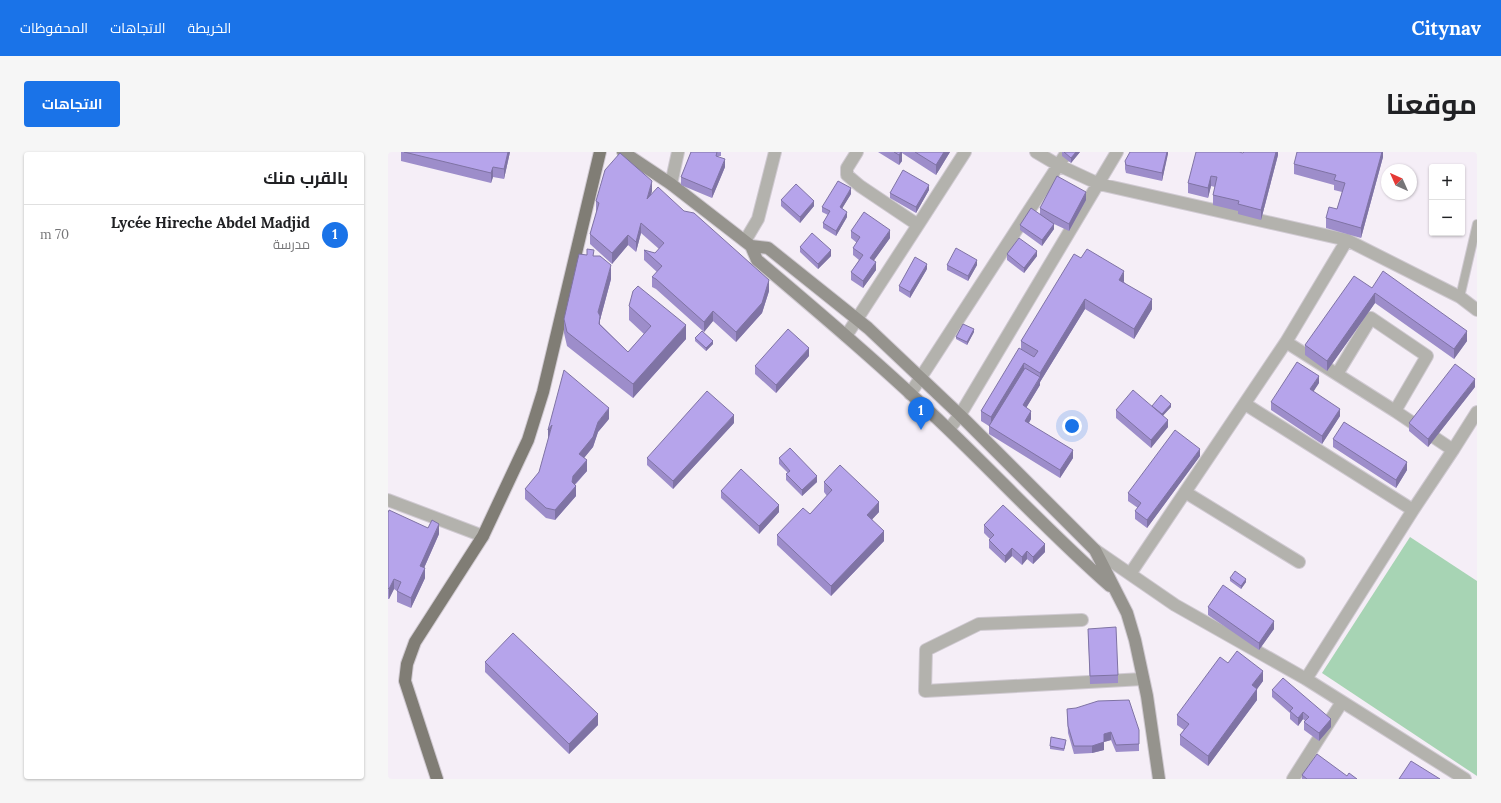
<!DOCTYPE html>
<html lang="ar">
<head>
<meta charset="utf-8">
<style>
	body { margin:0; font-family:Lora,Cairo,serif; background:#f6f6f6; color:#202124; direction:rtl }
	.controls { position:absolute; right:12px; top:12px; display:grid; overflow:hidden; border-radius:4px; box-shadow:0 1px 3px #0004 }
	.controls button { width:36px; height:36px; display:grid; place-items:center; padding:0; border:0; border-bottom:1px solid #e0e0e0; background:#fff; color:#202124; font:20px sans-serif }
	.compass { position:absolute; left:993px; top:12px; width:36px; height:36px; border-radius:50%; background:#fff; box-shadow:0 1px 3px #0004; rotate:315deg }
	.you { position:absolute; left:684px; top:274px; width:14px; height:14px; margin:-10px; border:3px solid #fff; border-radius:50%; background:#1a73e8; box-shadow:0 0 0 6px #1a73e833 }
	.badge { display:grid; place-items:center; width:26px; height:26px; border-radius:50%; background:#1a73e8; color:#fff; font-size:13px; font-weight:700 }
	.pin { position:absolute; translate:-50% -33px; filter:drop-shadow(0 1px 2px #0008) }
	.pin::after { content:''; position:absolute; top:21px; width:14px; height:12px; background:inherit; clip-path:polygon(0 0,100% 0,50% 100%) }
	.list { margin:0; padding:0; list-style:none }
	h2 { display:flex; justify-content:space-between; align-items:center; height:52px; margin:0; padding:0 16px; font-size:17px }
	h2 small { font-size:13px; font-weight:400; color:#757577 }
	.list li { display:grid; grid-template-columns:26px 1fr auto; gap:12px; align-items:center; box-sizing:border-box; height:60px; padding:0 16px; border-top:1px solid #e0e0e0 }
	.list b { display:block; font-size:15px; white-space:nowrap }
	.list p { margin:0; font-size:13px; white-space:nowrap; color:#757577 }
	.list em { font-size:13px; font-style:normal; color:#757577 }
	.map { position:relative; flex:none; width:1089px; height:627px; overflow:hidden; direction:ltr; border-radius:4px }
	header { display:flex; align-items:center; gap:24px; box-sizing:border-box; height:56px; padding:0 20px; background:#1a73e8; color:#fff }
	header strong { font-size:19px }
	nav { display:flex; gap:22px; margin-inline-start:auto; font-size:14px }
	.intro { display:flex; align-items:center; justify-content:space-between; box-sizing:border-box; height:96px; padding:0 24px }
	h1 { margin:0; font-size:28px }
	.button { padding:10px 18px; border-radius:4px; background:#1a73e8; color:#fff; font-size:14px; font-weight:700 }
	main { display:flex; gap:24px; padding:0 24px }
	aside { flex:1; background:#fff; border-radius:4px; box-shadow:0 1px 3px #0004 }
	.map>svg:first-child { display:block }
</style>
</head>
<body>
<header>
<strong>Citynav</strong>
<nav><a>الخريطة</a><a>الاتجاهات</a><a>المحفوظات</a></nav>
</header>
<div class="intro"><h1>موقعنا</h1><a class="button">الاتجاهات</a></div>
<main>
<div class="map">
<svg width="1089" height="627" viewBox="0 0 1089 627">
	<rect width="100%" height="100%" fill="#f5eef7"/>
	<!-- green -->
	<path fill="#a7d4b4" d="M1022,385L1089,429V624L934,521Z"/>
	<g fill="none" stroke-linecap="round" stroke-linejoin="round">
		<defs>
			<path id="lane" d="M1072,145L1089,72"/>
			<path id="street" d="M469,0L459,16V23L472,34L530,73L577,0
				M648,0L670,13L711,32L959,88L1072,145L1089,158
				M283,32L290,0
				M357,89L370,67L387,0
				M458,184L530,73
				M898,190L1007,259L1039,204L983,166L949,222
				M522,242L679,0
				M857,252L1025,358L1065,298L1007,259
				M561,277L572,263L729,0
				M1065,298L1089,260
				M797,340L911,410
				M0,348L95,384
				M707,398L787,453L918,527L1077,627
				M742,422L898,190L959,88
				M694,468L591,472L538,498L537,539L755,527
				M918,527L1025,358
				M905,627L954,550"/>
			<path id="secondary" d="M235,0L283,32L363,94L369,108C434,163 500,219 561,278C615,330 666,385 722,434
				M363,94L380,96L480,176L572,263L707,398L739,461L747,488L759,544L771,627"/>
			<path id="primary" d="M49,627L17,529L19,512L27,490L95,384L140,288L155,240L212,0"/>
		</defs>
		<!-- lane casing -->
		<use href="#lane" stroke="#d0cad2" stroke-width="10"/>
		<!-- street casing -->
		<use href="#street" stroke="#d0cad2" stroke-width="14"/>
		<!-- secondary casing -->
		<use href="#secondary" stroke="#d0cad2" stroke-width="14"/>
		<!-- primary casing -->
		<use href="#primary" stroke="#d0cad2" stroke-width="14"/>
		<!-- lane -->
		<use href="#lane" stroke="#b3b2ad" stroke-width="8"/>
		<!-- street -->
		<use href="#street" stroke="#b3b2ad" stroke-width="12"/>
		<!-- secondary -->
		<use href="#secondary" stroke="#95938d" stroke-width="12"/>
		<!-- primary -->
		<use href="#primary" stroke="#807d75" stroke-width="12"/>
	</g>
	<!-- wall -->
	<path fill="#9d8dca" d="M13,0H122L116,27L105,25L103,31L13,9Z
		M303,0H333V4H330L337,15L324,46L293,33V25Z
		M490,0H562L548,23L514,1V9L511,13Z
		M674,0H692L683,11L674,4Z
		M780,0L774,29L738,21L737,17V9Z
		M890,0V3L873,68L850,62V59L825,53V43L827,35L823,34L820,46L800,41V31L855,1Z
		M995,0V5L973,86L938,76V66L949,57L954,40L946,38V33L906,22V12Z
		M541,38L528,61L502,46V41Z
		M264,39L263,42L381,139L374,161L348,190L325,169L316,180L268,137L264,135V125L269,120L256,108V98L267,101L271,97L253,81L248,100L240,93L224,112L202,92V82L209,59H208V49Z
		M463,42L454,56L459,65L448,84L435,76V71L440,63L434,60V55Z
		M393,48L426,54L412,71L393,54Z
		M698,48L681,79L666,72V77L654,94L632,78V73L652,62V56Z
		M463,79L502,86L486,108L488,118L475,136L463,128V120L471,108L465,103V96L469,91L463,86Z
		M412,95L443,104L430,117L412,100Z
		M619,102L649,104L636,121L619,108Z
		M199,103L206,104L223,127L212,168V172L240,200L256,182L241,168V154L298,187L245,246L179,194L176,181V167Z
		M693,106L736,129V130L764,157L746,187L697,157L652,230V233L638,256L643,267L641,271L685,306L672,326L601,282V274L593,269V259L633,197V189Z
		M559,113H589L580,129L559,118Z
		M539,117L522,146L511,139V134Z
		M984,136L1079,189L1066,207L987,151L939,219L917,203V193Z
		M586,180L579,193L568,187V185Z
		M307,186L325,192L318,199L307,189Z
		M421,204L388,241L367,222V214Z
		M931,231L925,239L952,264L934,292L883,258V250Z
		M1087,235L1040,295L1021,279V271Z
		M764,254L783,255L775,263L780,275L763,296L728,266V258Z
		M221,267L210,280L205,295L196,306L199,319L187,333L188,344L167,368L158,366L137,347V337Z
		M346,271L285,337L259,313V306Z
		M945,287L1019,318L1008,336L945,295Z
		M812,304L759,376L747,367V359L750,356L740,349V341Z
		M391,306L429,330L414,344L398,328V322L400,321L391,312Z
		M436,330L491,360L484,367L496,389L443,444L389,393V383L422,362L439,344L436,340Z
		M333,339L391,360L371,382L333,346Z
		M0,361L51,382L36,416L37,426L23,456L9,450V439L6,437L1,447H0Z
		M596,373L657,400L645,412L639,407L634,413L624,404L617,411L601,396V388L602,387L596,381Z
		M842,426L858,430L853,437L842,429Z
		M820,455L886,477L871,498L820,463Z
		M700,477L730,523V531L702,532Z
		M97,510L210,573L181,602L97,520Z
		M840,511L875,529L869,537V548L820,614L792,593V583L796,578L789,573V563Z
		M884,538L943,575L931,589L916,578V570L917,569L915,567L910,574L902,567V561L884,545Z
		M679,557L751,592V599L728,600L723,588L716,590V598L704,601L686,602L680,581Z
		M678,590L676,599L662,597V594Z
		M914,623L959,624L969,627H914Z"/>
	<!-- shaded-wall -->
	<path fill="#7f73a4" d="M120,0H122L116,27V17Z
		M513,0H514V9L511,13V3Z
		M556,0H562L548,23V13Z
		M688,0H692L683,11V6Z
		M779,0H780V2L774,29V21Z
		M888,0H890V3L873,68V58Z
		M994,0H995V5L973,86V76Z
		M337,7V15L324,46V38Z
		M105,15V25L103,31V21Z
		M823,24V34L820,46V36Z
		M264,29V39L259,57V47Z
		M541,33V38L528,61V55Z
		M463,36V42L452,60V55Z
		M698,40V48L681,79V72Z
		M426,49V54L412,71V65Z
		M459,60V65L448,84V79Z
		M253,71V81L248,100V90Z
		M666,72V77L654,94V88Z
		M502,78V86L482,114V106Z
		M240,83V93L224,112V101Z
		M443,98V104L430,117V112Z
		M649,99V104L636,121V116Z
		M589,108V113L580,129V124Z
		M488,110V118L475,136V129Z
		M539,112V117L522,146V140Z
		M223,113V127L212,168V178L210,160Z
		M736,119V129L731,138V128Z
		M381,128V139L374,161L348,190V180Z
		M987,141V151L939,219V209Z
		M697,147V157L652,230V233L635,261V253L652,226V221Z
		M764,147V157L746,187V177Z
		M325,159V169L316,180V170Z
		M298,173V187L245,246V232Z
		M586,177V180L579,193V190Z
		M1079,179V189L1066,207V197Z
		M325,189V192L318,199V196Z
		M421,196V204L388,241V233Z
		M636,211V222L603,276V265Z
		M931,224V231L922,245V237Z
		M1087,227V235L1040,295V287Z
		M783,252V255L772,267V264Z
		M221,256V267L210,280L205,295L191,312V302L210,270Z
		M952,257V264L934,292V284Z
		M643,259V267L637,277V269Z
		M346,263V271L285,337V329Z
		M780,268V275L763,296V288Z
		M164,273L160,288V278Z
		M812,297V304L759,376V368Z
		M685,298V306L672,326V318Z
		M199,308V319L185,334H188V344L167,368V358L184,330L185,324Z
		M1019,310V318L1008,336V328Z
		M429,324V330L414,344V338Z
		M491,350V360L479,373V363Z
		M391,353V360L371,382V374Z
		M51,372V382L32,425V414Z
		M496,379V389L443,444V434Z
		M657,392V400L645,412V405Z
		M624,396V404L617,411V404Z
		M639,399V407L634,413V405Z
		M37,416V426L23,456V446Z
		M6,427V437L1,447V437Z
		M858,427V430L853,437V434Z
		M886,469V477L871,498V491Z
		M875,519V529L864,544V533Z
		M869,537V548L820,614V604Z
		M915,560V567L910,574V566Z
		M210,562V573L181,602V592Z
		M943,567V575L931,589V581Z
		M723,580V588L716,590V598L704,601V594L716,582Z"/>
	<!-- building -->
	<path fill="#b6a4eb" stroke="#7f73a4" d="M16,0H120L116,17L105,15L103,21Z
		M303,0H329L328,4L337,7L324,38L293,25Z
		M506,0H513L511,3Z
		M527,0H556L548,13Z
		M676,0H688L683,6Z
		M742,0H779L774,21L738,13L737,9Z
		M808,0H851L855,1L856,0H888L873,58L850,52L851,49L825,43L829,25L823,24L820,36L800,31Z
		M909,0H994L973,76L938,66L941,55L949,57L957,31L946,28L948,23L906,12Z
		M232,1L264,29L259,47L270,35L296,59L306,61L381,128L374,151L348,180L325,159L316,170L268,127L264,125L274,114L256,98L267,101L276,91L253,71L248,90L240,83L224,101L202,82L211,51L208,49L217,18Z
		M515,18L541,33L528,55L502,41Z
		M669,24L698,40L681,72L652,56Z
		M450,29L463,36L452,55L459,60L448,79L435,71L442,59L434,55Z
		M408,32L426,49L412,65L393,48Z
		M643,56L666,72L654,88L632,73Z
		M476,60L502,78L482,106L488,110L475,129L463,120L475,103L465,96L472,85L463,79Z
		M424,81L443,98L430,112L412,95Z
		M631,86L649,99L636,116L619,102Z
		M568,96L589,108L580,124L559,113Z
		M199,97L206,98L205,104H212L223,113L210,160L212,164L211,172L240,200L263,174L241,154L245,139L250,134L298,173L245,232L179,180L176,167L191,102L199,103Z
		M699,97L736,119L731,128L764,147L746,177L697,147L652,221L636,211L603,265L593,259L631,196L646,205L650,199L633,189L686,102L693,106Z
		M527,105L539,112L522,140L511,134Z
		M995,119L1079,179L1066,197L987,141L939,209L917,193L966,124L984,136Z
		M575,172L586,177L579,190L568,185Z
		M400,177L421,196L388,233L367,214Z
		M314,179L325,189L318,196L307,186Z
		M909,210L931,224L922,237L952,257L934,284L883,250Z
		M1067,212L1087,227L1040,287L1021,271Z
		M637,216L652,225L635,253L643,259L637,269L685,298L672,318L601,274Z
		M176,218L221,256L210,270L205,285L191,302L199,308L185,324L184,330L188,334L167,358L158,356L137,337L151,320L164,273L160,278Z
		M745,238L780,268L763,288L728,258Z
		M319,239L346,263L285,329L259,306Z
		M773,243L783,252L774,262L764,254Z
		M956,270L1019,310L1008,328L945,287Z
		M787,278L812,297L759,368L747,359L753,351L740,341Z
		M402,296L429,324L414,338L398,322L402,319L391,306Z
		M452,313L491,350L479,363L496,379L443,434L389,383L415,356L422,362L444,338L436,330Z
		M353,317L391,353L371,374L333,339Z
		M615,353L657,392L645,405L639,399L634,405L624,396L617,404L601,388L606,383L596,373Z
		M1,358L40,376L44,368L51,372L32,414L37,416L23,446L9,439L13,430L6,427L1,437L0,436V361Z
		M847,419L858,427L853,434L842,426Z
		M835,433L886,469L871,491L820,455Z
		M728,475L730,523L702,524L700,477Z
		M125,481L210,562L181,592L97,510Z
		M849,499L875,519L864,533L869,537L820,604L792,583L801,572L789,563L832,505L840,511Z
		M895,526L943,567L931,581L916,570L921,565L915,560L910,566L902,559L905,556L884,538Z
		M741,548L751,578V592L728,593L723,580L716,582V590L704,594H686L680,574L679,557L688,556L710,549Z
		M663,585L678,588L676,597L662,594Z
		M929,602L959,624L961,621L969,627H919L914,623Z
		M1023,609L1052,627H1011Z"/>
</svg>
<div class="controls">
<button>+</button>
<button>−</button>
</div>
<svg class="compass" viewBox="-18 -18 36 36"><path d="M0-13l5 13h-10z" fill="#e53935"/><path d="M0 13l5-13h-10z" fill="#757577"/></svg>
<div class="you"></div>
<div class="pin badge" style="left:533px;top:278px">1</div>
</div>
<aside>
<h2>بالقرب منك<small></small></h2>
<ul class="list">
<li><span class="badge">1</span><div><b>Lycée Hireche Abdel Madjid</b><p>مدرسة</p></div><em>70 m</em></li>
</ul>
</aside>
</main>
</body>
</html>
